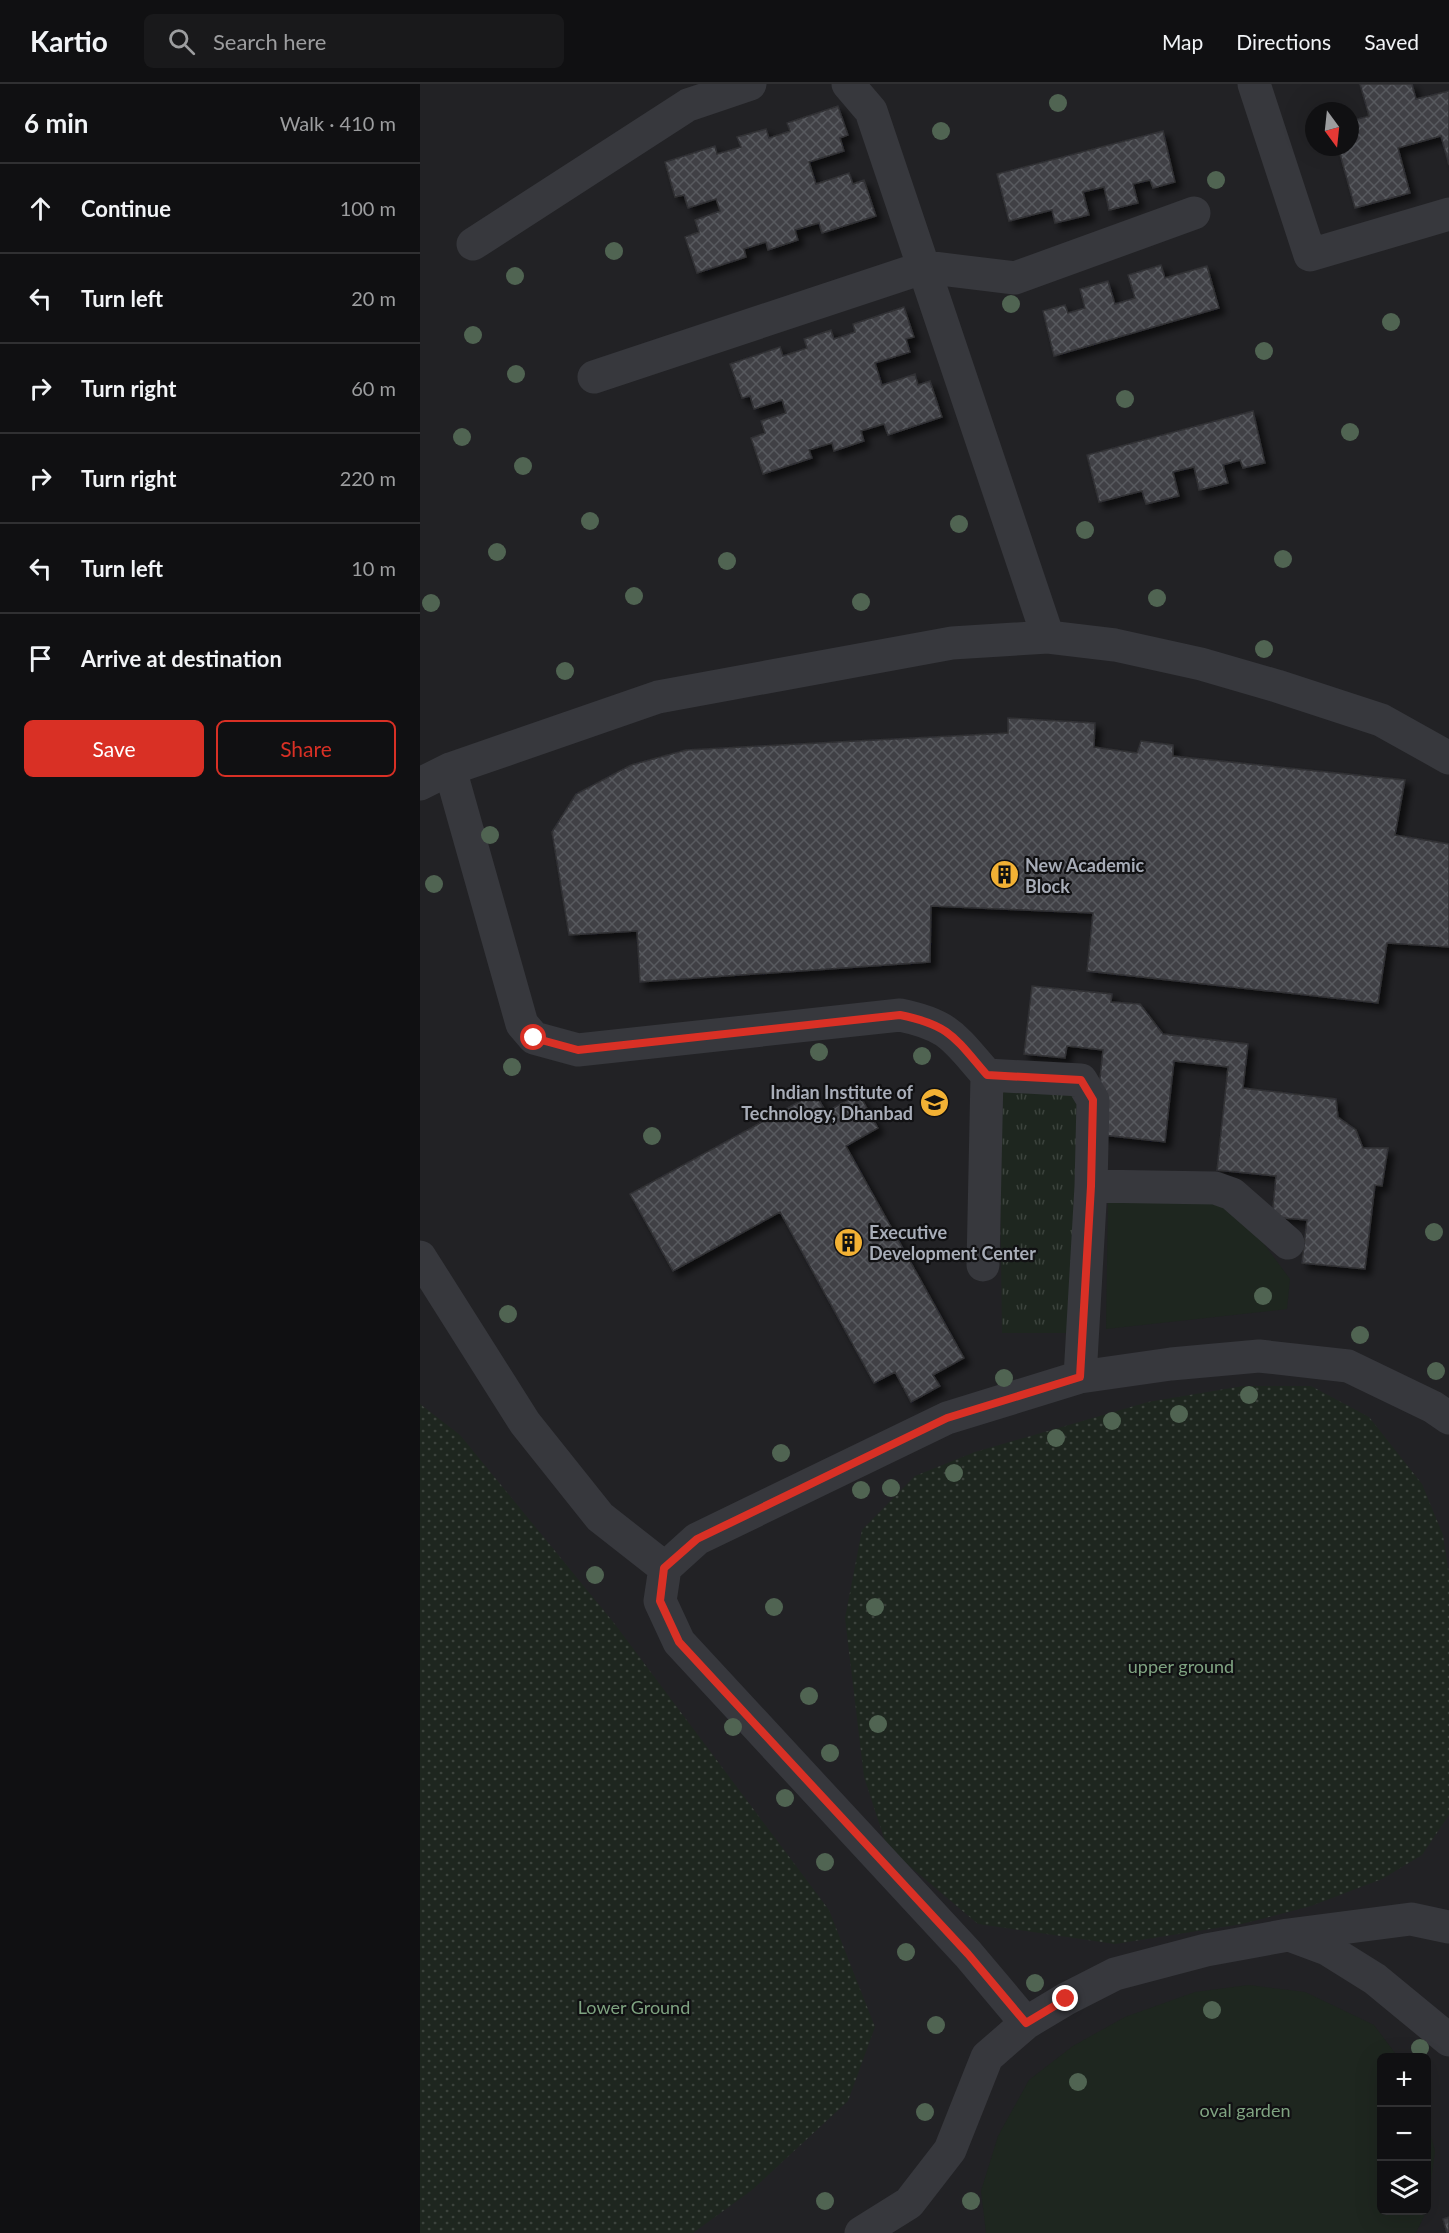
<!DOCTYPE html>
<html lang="en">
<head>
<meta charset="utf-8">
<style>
	body { margin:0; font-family:Lato,sans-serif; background:#19191b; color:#f1f3f6 }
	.controls { position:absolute; right:18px; bottom:18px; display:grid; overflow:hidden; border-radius:9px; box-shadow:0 6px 24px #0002 }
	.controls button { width:54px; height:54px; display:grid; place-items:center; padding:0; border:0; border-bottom:2px solid #303032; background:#101012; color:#f1f3f6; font:30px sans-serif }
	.compass { position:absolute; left:885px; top:18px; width:54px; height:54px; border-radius:50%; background:#101012; box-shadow:0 6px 24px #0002; rotate:165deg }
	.stop { position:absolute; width:18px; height:18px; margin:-14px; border:4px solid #d93025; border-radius:50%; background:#fff }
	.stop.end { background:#d93025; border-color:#fff; box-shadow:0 2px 6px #0008 }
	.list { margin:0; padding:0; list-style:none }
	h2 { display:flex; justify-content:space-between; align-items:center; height:78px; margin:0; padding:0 24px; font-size:26px }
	h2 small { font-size:20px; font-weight:400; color:#9c9d9f }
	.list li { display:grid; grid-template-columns:39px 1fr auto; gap:18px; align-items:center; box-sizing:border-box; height:90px; padding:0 24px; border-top:2px solid #303032 }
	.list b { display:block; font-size:22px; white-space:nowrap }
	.list em { font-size:20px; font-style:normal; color:#9c9d9f }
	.actions { display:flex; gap:12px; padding:18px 24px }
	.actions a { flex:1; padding:14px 0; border:2px solid #d93025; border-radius:9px; text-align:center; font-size:21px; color:#d93025 }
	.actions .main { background:#d93025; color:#fff }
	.icon { flex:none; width:33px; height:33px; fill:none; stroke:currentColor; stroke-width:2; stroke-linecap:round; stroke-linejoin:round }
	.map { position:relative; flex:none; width:1029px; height:2149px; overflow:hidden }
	header { display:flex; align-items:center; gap:36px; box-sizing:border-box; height:84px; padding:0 30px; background:#101012; border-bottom:2px solid #303032 }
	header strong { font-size:28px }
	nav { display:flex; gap:33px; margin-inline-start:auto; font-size:21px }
	.search { width:420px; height:54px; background:#19191b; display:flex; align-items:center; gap:15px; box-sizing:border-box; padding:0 21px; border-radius:9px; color:#9c9d9f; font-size:22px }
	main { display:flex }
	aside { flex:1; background:#101012 }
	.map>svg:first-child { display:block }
</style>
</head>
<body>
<header>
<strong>Kartio</strong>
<div class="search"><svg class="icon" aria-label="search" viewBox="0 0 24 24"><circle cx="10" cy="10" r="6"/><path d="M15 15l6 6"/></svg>Search here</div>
<nav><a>Map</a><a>Directions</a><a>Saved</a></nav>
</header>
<main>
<aside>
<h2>6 min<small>Walk · 410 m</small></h2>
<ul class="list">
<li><svg class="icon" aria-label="ahead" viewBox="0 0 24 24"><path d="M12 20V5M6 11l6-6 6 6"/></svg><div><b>Continue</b></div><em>100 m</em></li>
<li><svg class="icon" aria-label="left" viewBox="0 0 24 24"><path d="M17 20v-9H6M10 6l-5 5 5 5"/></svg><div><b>Turn left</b></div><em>20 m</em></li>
<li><svg class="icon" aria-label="right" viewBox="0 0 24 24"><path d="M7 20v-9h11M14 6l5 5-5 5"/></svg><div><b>Turn right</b></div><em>60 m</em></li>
<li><svg class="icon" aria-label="right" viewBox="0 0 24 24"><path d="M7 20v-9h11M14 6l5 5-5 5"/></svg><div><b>Turn right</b></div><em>220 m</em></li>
<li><svg class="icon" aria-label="left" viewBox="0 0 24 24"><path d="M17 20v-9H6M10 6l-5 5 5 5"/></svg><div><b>Turn left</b></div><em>10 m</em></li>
<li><svg class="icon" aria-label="arrive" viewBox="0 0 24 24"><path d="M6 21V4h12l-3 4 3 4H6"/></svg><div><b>Arrive at destination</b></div></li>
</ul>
<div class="actions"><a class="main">Save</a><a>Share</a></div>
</aside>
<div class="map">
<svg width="1029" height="2149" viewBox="0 0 1029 2149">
	<defs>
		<pattern id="grass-tufts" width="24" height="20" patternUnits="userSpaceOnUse" patternTransform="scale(1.5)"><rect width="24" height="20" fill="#1e261f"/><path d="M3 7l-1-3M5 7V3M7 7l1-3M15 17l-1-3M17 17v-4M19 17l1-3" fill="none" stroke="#3c433d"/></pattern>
		<pattern id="park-dots" width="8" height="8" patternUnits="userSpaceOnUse" patternTransform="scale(1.5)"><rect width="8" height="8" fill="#1e261f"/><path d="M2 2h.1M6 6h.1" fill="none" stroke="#3c433d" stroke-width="1.8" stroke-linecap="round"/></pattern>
		<pattern id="building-cross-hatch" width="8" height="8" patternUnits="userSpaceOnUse" patternTransform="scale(1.5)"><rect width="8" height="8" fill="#404145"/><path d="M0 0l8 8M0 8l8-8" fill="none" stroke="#595a5e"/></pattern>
		<filter id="shadow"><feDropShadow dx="5.5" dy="5.5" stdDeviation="3" flood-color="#0009"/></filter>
	</defs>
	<rect width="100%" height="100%" fill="#161618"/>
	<!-- built -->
	<path fill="#222225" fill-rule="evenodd" d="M0,0H1029V2149H0ZM894,27H930V63H894ZM962,1974H1006V2126H962Z"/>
	<!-- grass -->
	<path fill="url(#grass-tufts)" d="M579,1006L659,1011L653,1249H582Z"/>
	<!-- park -->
	<path fill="url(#park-dots)" d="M823,1302H891L949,1333L1002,1400L1023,1451L1029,1489V1731L1002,1771L962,1795L891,1822L822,1840L695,1860L558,1840L467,1763L444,1693L425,1534L442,1446L495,1392L555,1368L728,1318Z
		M0,1320L40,1351L194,1539L409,1826L455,1943L428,2017L332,2106L273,2149H0Z"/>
	<!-- garden -->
	<path fill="#1e261f" d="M812,1117L870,1195L867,1225L686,1245L688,1118Z
		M829,1901L885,1908L954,1941L978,1973L962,1974V2126H1006L1007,2037L1015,2067L1007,2126L996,2149H566L561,2107L578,2052L609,1996L653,1962L705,1933L775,1908Z"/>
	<!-- building -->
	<path fill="url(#building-cross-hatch)" stroke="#303034" stroke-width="1.5" filter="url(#shadow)" d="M940,0H992L996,15L1029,7V81L1021,52L978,64L990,109L935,124L918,63H930V56L935,55L930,37L949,32Z
		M418,22L428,51L420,54L424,67L389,78L396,100L429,89L433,100L444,96L456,132L402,149L399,139L375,146L378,156L348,166L346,158L324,165L326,173L277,189L265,153L279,148L275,136L300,127L296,115L268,124L264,111L255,113L245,78L295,62L297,70L321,63L317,53L346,45L349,54L370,47L367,39Z
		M743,47L755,98L733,104L730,96L713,100L718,119L689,126L684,103L663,108L669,131L635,139L632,126L589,137L577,90Z
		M741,181L745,194L787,182L799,224L634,272L623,227L645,221L648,229L665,224L660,205L688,197L695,220L715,214L708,191Z
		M484,223L494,253L486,255L490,268L455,279L462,301L495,290L498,301L510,297L522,333L468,351L464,340L441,347L444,357L414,367L412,359L389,366L392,374L343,390L331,354L345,349L341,337L366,329L362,316L334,325L330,312L322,314L310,280L360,263L363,272L387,264L384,255L411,246L414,255L435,248L433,240Z
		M833,327L845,379L823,384L820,376L803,381L808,399L779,406L774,383L753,388L759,412L726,420L722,407L679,418L667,371Z
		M588,634L675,639L674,663L717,669L721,657L753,661V672L985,696L975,751L1029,760V863L967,859L958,919L667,887L673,829L511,822L510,878L220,898L217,847L149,851L132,748L156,710L211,681L266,666L588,649Z
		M612,902L692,910L691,918L720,920L743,950L828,960L823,1004L916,1015L918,1033L936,1046L943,1064H968L962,1102L955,1101L945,1185L882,1179L887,1136L852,1133L856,1092L797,1086L808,983L754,977L745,1058L674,1050L683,966L647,962L645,974L604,970Z
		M395,1009L406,1028L439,1010L458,1044L426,1062L544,1274L513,1291L520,1302L491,1318L475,1288L454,1299L360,1128L253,1187L210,1110Z
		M1029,2133V2149H1027L1023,2135Z"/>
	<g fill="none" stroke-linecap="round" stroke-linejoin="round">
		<!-- minor -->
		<path stroke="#37383d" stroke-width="33" d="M428,0L451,27L628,553
			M834,0L890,171L1029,130
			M53,160L268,21L330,0
			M174,293L505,183L595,194L774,129
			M30,685L102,940L114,954L158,966L480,931C530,941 535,955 567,991
			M0,700L30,685L238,613L532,559L628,553L695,561L781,580L857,602L961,636L1029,674
			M671,1102L795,1104L812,1110L868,1159
			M0,1173L105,1339L180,1433L245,1484
			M563,1181L567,991L661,996L673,1016L671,1102L660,1293
			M872,1852L907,1865L955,1895L1029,1956
			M606,1939L548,1870L259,1558L240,1517L245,1484L277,1455L527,1334L660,1293L751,1280L839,1272L928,1282L1013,1323L1029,1334
			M441,2149L489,2119L530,2066L567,1973L606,1939L646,1915L695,1890L786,1866L868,1851L991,1835L1029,1843"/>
	</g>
	<!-- trees -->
	<g fill="#506452">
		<circle cx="638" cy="19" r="9"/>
		<circle cx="521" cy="47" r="9"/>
		<circle cx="796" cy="96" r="9"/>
		<circle cx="194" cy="167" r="9"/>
		<circle cx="95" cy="192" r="9"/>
		<circle cx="591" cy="220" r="9"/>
		<circle cx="971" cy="238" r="9"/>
		<circle cx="53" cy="251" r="9"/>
		<circle cx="844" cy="267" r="9"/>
		<circle cx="96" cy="290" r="9"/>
		<circle cx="705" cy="315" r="9"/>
		<circle cx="930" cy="348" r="9"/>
		<circle cx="42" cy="353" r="9"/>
		<circle cx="103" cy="382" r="9"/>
		<circle cx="170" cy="437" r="9"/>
		<circle cx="539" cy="440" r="9"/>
		<circle cx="665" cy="446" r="9"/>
		<circle cx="77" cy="468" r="9"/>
		<circle cx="863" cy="475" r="9"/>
		<circle cx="307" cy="477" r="9"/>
		<circle cx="214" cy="512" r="9"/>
		<circle cx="737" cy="514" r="9"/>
		<circle cx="441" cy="518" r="9"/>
		<circle cx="11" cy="519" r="9"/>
		<circle cx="844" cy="565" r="9"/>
		<circle cx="145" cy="587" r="9"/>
		<circle cx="70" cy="751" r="9"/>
		<circle cx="14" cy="800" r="9"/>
		<circle cx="399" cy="968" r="9"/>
		<circle cx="502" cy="972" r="9"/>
		<circle cx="92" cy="983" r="9"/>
		<circle cx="232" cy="1052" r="9"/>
		<circle cx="1014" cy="1148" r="9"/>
		<circle cx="843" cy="1212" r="9"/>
		<circle cx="88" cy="1230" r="9"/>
		<circle cx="940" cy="1251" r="9"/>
		<circle cx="1016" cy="1287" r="9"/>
		<circle cx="584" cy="1294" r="9"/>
		<circle cx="829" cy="1311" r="9"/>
		<circle cx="759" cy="1330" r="9"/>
		<circle cx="692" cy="1337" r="9"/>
		<circle cx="636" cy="1354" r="9"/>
		<circle cx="361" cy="1369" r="9"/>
		<circle cx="534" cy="1389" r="9"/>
		<circle cx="471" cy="1404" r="9"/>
		<circle cx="441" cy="1406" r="9"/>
		<circle cx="175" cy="1491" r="9"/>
		<circle cx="354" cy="1523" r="9"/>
		<circle cx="455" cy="1523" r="9"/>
		<circle cx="389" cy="1612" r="9"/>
		<circle cx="458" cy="1640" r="9"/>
		<circle cx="313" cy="1643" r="9"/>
		<circle cx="410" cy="1669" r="9"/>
		<circle cx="365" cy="1714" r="9"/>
		<circle cx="405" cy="1778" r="9"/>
		<circle cx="486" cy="1868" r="9"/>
		<circle cx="615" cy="1899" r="9"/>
		<circle cx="792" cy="1926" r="9"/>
		<circle cx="516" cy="1941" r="9"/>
		<circle cx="1000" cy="1964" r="9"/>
		<circle cx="658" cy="1998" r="9"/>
		<circle cx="505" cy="2028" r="9"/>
		<circle cx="405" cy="2117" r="9"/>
		<circle cx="551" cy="2117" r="9"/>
	</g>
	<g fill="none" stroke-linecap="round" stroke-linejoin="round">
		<!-- route -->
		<path stroke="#d93025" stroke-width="8" d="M114,954L158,966L480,931C530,941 535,954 567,991L661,996L673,1016L671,1102L660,1293L527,1334L277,1455L244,1484L240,1517L259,1558L548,1870L606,1939L646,1915"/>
	</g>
	<!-- icons -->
	<defs>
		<symbol id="building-disc" viewBox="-11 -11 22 22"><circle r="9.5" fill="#f2b134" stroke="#111113"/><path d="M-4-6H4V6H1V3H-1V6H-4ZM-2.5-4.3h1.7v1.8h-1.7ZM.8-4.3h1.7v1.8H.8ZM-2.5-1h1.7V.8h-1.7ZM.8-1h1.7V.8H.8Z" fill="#111"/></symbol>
		<symbol id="university-disc" viewBox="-11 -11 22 22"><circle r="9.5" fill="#f2b134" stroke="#111113"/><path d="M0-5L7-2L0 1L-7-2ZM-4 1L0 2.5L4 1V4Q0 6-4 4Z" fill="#111"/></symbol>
	</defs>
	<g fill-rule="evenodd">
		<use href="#building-disc" x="568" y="774" width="33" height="33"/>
		<use href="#university-disc" x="498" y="1002" width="33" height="33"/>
		<use href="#building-disc" x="412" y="1142" width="33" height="33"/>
	</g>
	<g text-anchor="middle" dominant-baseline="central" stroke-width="4.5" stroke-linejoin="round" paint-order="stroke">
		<!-- poi labels -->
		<g font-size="18" font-weight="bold" fill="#a8adb8" stroke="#111113" text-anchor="start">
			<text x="605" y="781">New Academic<tspan x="605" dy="21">Block</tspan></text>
			<text x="493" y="1008" text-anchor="end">Indian Institute of<tspan x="493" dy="21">Technology, Dhanbad</tspan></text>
			<text x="449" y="1148">Executive<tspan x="449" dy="21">Development Center</tspan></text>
		</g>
		<!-- park labels -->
		<g font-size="18" fill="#7fa381" stroke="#111113">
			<text x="761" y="1582">upper ground</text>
			<text x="214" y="1923">Lower Ground</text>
			<text x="825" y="2026">oval garden</text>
		</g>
	</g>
</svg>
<div class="controls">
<button>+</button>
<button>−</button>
<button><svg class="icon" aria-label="layers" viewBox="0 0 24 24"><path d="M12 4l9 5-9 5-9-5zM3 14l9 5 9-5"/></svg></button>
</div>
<svg class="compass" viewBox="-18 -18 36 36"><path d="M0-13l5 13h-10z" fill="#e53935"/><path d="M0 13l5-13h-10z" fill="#9c9d9f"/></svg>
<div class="stop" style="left:114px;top:954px"></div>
<div class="stop end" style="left:646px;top:1915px"></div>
</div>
</main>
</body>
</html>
